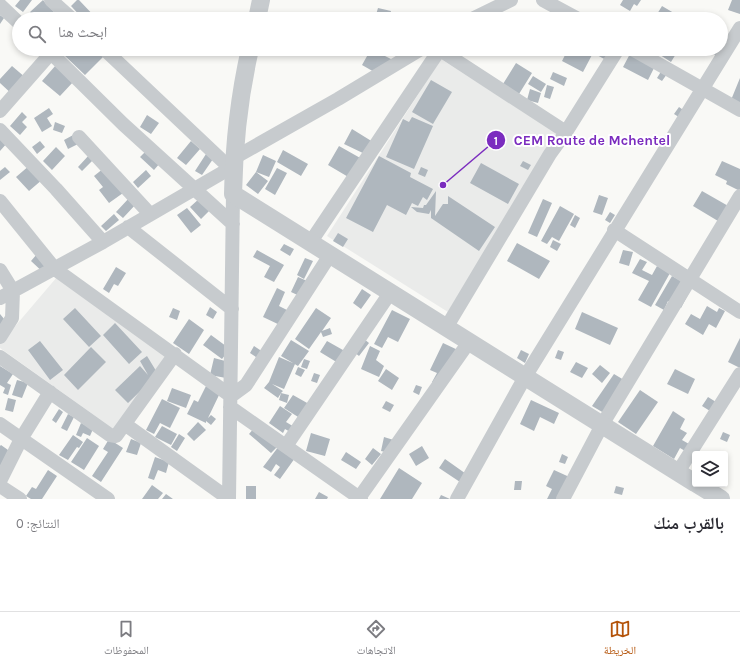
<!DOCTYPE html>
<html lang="ar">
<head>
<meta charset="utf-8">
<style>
	body { margin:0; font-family:Karla,"Noto Naskh Arabic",sans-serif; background:#f7f7f7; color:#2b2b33; direction:rtl }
	.controls { position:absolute; right:12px; bottom:12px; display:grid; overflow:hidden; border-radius:4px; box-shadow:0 2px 6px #0003 }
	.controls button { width:36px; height:36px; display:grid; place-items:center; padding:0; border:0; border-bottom:1px solid #e1e1e2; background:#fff; color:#2b2b33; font:20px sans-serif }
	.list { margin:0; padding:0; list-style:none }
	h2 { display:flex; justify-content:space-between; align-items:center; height:52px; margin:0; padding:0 16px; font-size:17px }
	h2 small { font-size:13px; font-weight:400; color:#7c7c81 }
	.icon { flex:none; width:22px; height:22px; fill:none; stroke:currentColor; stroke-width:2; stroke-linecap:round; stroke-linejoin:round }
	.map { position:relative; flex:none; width:740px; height:499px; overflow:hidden; direction:ltr }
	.search { position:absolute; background:#fff; box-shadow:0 2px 6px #0003; left:12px; right:12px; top:12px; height:44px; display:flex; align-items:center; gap:10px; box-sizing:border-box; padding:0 14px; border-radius:22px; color:#7c7c81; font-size:15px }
	.sheet { height:112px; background:#fff }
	nav { display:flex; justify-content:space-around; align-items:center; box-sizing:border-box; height:56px; border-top:1px solid #e1e1e2; background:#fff; font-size:11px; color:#7c7c81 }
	nav a { display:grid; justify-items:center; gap:2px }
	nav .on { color:#b45309 }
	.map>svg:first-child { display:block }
</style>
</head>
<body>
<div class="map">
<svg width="740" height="499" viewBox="0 0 740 499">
	<rect width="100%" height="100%" fill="#f9f9f6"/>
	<!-- built -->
	<path fill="#eaebea" d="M441,59L556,133L448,312L327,236Z
		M57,277L169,358L115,430L0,348V344Z"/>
	<!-- building -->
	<path fill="#afb7be" d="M20,0H32L23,12L15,6Z
		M43,0L55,13L48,19H36L30,12Z
		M77,0H79L97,19H83L71,6Z
		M623,0H641L637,6L634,4L630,11L620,5Z
		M732,0H740V14L728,10Z
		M662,6L684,19H654Z
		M378,8L391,11L389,19L375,18Z
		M0,15L4,18L0,24Z
		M72,49H96L104,56L85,75L65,56Z
		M371,49L393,60L383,77L362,65Z
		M568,49H615L608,61L593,53L583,72L562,61Z
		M659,49H679L671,62L657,53Z
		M709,49H721L723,58L708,52Z
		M631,52L655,66L648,80L623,67Z
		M516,63L532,73L519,94L503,84Z
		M56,65L74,81L60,96L42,81Z
		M12,66L26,78L14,96L0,83V79Z
		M662,70L667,74L662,81L657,78Z
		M553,72L567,78L564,86L550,79Z
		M533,76L546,84L541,92L528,84Z
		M740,78V104L731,100Z
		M431,80L452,92L433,124L412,112Z
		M547,85L554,87L550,99L544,97Z
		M530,89L541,93L538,103L527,100Z
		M679,107L689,114L685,121L674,114Z
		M49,108L53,114L47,118L52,126L42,132L34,118Z
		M22,112L27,117L22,122L27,127L20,135L10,126Z
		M147,115L159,123L151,134L140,127Z
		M412,117L433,126L414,169L386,157L403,119L409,122Z
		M55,122L65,126L62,133L53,130Z
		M352,129L373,142L367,155L344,144Z
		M0,134L8,142L0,151Z
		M75,134L80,143L68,149L64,140Z
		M40,141L45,147L37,154L32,147Z
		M191,141L200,149L186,165L177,158Z
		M339,146L362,159L350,178L328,165Z
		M56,147L65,156L52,170L43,161Z
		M147,150L160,163L154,170L140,157Z
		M283,150L308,164L301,176L277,162Z
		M90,154L95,158L82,171L78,167Z
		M206,154L213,159L202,175L195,171Z
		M263,155L276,161L269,177L256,172L268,181L258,194L246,185L256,172Z
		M379,156L411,173L410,177L433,189L427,200L423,197L418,206L412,203L406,215L387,205L373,232L346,218Z
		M523,161L531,165L528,170L520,166Z
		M722,161L740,169V191L726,184L727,181L715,175Z
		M481,163L519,184L508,204L470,183Z
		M30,165L43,179L29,191L16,177Z
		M5,167L10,172L0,180V171Z
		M421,167L428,170L425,177L418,174Z
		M104,168L123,193L109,203L99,190L103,187L94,176Z
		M277,168L287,173L275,195L265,189Z
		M146,170L151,176L138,188L133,182Z
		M436,191L435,216L443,204H448V196L495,227L479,251L431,218V210L429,214L417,212L411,207L423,208L424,205H426Z
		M702,191L737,211L728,227L693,206Z
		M599,195L608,198L602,215L593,212Z
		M130,197L137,203L123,218L116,212Z
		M200,198L211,209L201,219L190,207Z
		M543,199L552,203L537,237L528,233Z
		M560,206L574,214L559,241L552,237L547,244L541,241Z
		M187,208L201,225L191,233L177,215Z
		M610,212L615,215L610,223L605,220Z
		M114,214L119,220L106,231L101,226Z
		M575,215L580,218L575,228L570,225Z
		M338,233L348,239L343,247L333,241Z
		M553,240L561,244L557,251L550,247Z
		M517,243L550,261L539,279L507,261Z
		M284,244L294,249L290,256L280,250Z
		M257,250L284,265L274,282L264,277L270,266L253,257Z
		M623,250L633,252L629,266L619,263Z
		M37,254L53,268L46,275L31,261Z
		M305,258L313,261L304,279L297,275Z
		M640,259L647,262L642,270L652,275L657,266L670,273L651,307L638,300L649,281L632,273Z
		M116,267L126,273L118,286L114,284L109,293L103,289Z
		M672,276L692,287L681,308L668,301L664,310L655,305Z
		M298,277L314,284L306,299L291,292Z
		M277,288L285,292L279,306L289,311L282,326L263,317Z
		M362,289L371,295L361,309L353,303Z
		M707,306L717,312L719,308L725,311L716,328L709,324L703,335L685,324L691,314L700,319Z
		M210,307L217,312L213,319L206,315Z
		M75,308L101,336L89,347L63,319Z
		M173,308L180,311L177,320L169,317Z
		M316,308L331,318L322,331L330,328L332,334L323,337L321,332L309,349L295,339Z
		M392,310L410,319L398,342L388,337L382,348L374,344Z
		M582,312L618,328L610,345L575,329Z
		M0,314L9,325L0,332Z
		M189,319L204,330L189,354L173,343Z
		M115,323L142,352L129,364L103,335Z
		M211,335L230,349L222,359L203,345Z
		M740,338V368L728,362Z
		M364,339L369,343L359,356L354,352Z
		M291,340L309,351L298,366L281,356Z
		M40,341L63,370L50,380L28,350Z
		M327,341L350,354L343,366L320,352Z
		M443,343L460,351L443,387L432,382L437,373L430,370Z
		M254,346L266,354L262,361L250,353Z
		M370,346L380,351L376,360L384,366L379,377L361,369Z
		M91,347L106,362L78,390L64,375Z
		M521,350L529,354L525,363L517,358Z
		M558,350L564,352L561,360L555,358Z
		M147,356L158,374L128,403L115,390L140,366L148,375L140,361Z
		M279,357L295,364L284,389L272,384L283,391L281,393L289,395L287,403L279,400L281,393L278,398L264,388L269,382Z
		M214,358L229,362L226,378L210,375Z
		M304,359L310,361L307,369L301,367Z
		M576,362L588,368L582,378L570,372Z
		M600,365L610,373L602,383L592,374Z
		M0,366L13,374L7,383L11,385L8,395L3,393L5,388L0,385Z
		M298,367L305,370L301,377L295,374Z
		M386,369L399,378L392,390L378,381Z
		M675,369L695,379L688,394L667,384Z
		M314,373L320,375L317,383L311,381Z
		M614,374L629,383L609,416L592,406Z
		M17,380L28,383L22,398L12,395Z
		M416,385L422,387L419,395L413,392Z
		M206,386L220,393L208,418L211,415L216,419L211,425L206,421V423L187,414L194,400L198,402Z
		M172,388L191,395L186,408L167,401Z
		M640,390L658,402L636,434L618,422Z
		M293,395L316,408L306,422L284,408Z
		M708,397L724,407L718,416L702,406Z
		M8,398L16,400L13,412L5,410Z
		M162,399L180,408L170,428L160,423L154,434L146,430Z
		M531,400L559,413L554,424L540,417L534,431L520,424Z
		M386,401L394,405L390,412L382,408Z
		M280,406L292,414L286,422L296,428L292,433L285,429L283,433L269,423Z
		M59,409L63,412L56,423L52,420Z
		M673,411L685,419L680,429L687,433L682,440L689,444L692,455L680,448L674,459L653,446Z
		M68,414L74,417L67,431L61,428Z
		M198,422L206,430L194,441L187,434Z
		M81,423L93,429L90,436L83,433L81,437L76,435Z
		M162,426L177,434L171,445L155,437Z
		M255,427L278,446L271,453L249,434Z
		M723,432L730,435L727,442L720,439Z
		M311,433L330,439L325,456L306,451Z
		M179,434L185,438L177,451L171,447Z
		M73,435L83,442L79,448L77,447L68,460L59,455Z
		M384,437L400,442L397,455L381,451Z
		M87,438L99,446L84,470L71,462Z
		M109,439L123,448L101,482L92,476L108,452L103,449Z
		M131,439L141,443L137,455L126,452Z
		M1,445L15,455L0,466V446Z
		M279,446L295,458L280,479L274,475L280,467L276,464L271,472L263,467Z
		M422,446L429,458L416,466L409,454Z
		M373,448L381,454L372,465L365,459Z
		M346,452L361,462L356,469L341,460Z
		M562,454L568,457L565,464L559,462Z
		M155,457L169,462L166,473L158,470L154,480L148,478Z
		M445,459L469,476L463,484L439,468Z
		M399,468L422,483L412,499H380Z
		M48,470L57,476L42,499H31L26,496L32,487L36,489Z
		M554,470L576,480L567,499H547L552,489L546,486Z
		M515,481H522L521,490H514Z
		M152,485L163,493L158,499H142Z
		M246,486H256V499H246Z
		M616,486L624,488L622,495L614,493Z
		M319,492L328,497L327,499H315Z
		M166,494L173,499H162Z
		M441,495L450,499H439Z"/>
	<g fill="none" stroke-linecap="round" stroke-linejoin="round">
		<!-- minor -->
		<path stroke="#c7cbce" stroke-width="14" d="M51,0L72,19
			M543,0L578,19
			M0,5L19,23
			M472,19L511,0
			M47,49L123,124L233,224
			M104,49L230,168
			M632,49L740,110
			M440,50L566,132
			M0,111L51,53
			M0,130L56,189L103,242
			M79,137L150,214
			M234,158L338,99L421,49
			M0,201L55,269L231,396L246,385L330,255
			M128,227L232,309
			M614,230L740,312
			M310,243L440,49
			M0,270L13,291L12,318L0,337
			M0,298L103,242L234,166
			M446,328L550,154L566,132L618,49
			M0,357L110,435L116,436L175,354
			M230,407L361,499
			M0,424L108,499
			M126,425L229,499
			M286,446L390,293
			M678,472L740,374
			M0,481L21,439L50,392
			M0,486L20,499
			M359,498L469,342
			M229,499L233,194
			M457,499L525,377L740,28
			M563,499L602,425L740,196"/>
		<!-- tertiary -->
		<path stroke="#c7cbce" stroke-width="18" d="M257,19L261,0
			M250,49C239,97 234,145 233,194L695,483
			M697,484L721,499"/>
	</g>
	<!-- callouts -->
	<path fill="none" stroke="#7b2cbf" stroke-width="1.5" d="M443 185L496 140"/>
	<g fill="#7b2cbf" stroke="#fff" stroke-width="1.5">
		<circle cx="443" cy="185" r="4"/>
		<circle cx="496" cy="140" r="10"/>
	</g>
	<g font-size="12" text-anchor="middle" font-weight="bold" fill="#fff">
		<text x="496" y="145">1</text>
	</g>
	<g font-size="14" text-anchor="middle" font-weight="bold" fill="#7b2cbf" stroke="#fff" stroke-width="4" stroke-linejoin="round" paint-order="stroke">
		<text x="592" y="145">CEM Route de Mchentel</text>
	</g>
</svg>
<div class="controls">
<button><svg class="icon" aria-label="layers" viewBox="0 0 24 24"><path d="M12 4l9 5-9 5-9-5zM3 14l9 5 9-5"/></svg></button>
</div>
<div class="search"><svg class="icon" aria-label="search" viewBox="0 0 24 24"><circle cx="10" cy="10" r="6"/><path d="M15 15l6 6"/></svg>ابحث هنا</div>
</div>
<section class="sheet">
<h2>بالقرب منك<small>النتائج: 0</small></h2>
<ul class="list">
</ul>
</section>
<nav>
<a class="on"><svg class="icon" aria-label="map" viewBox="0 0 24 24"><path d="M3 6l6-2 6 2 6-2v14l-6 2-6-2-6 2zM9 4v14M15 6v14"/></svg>الخريطة</a>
<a><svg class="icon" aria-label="directions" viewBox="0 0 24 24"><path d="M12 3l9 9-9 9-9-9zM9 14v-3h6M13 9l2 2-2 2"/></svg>الاتجاهات</a>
<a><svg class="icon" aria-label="saved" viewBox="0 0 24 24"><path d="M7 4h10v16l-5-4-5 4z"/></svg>المحفوظات</a>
</nav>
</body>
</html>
